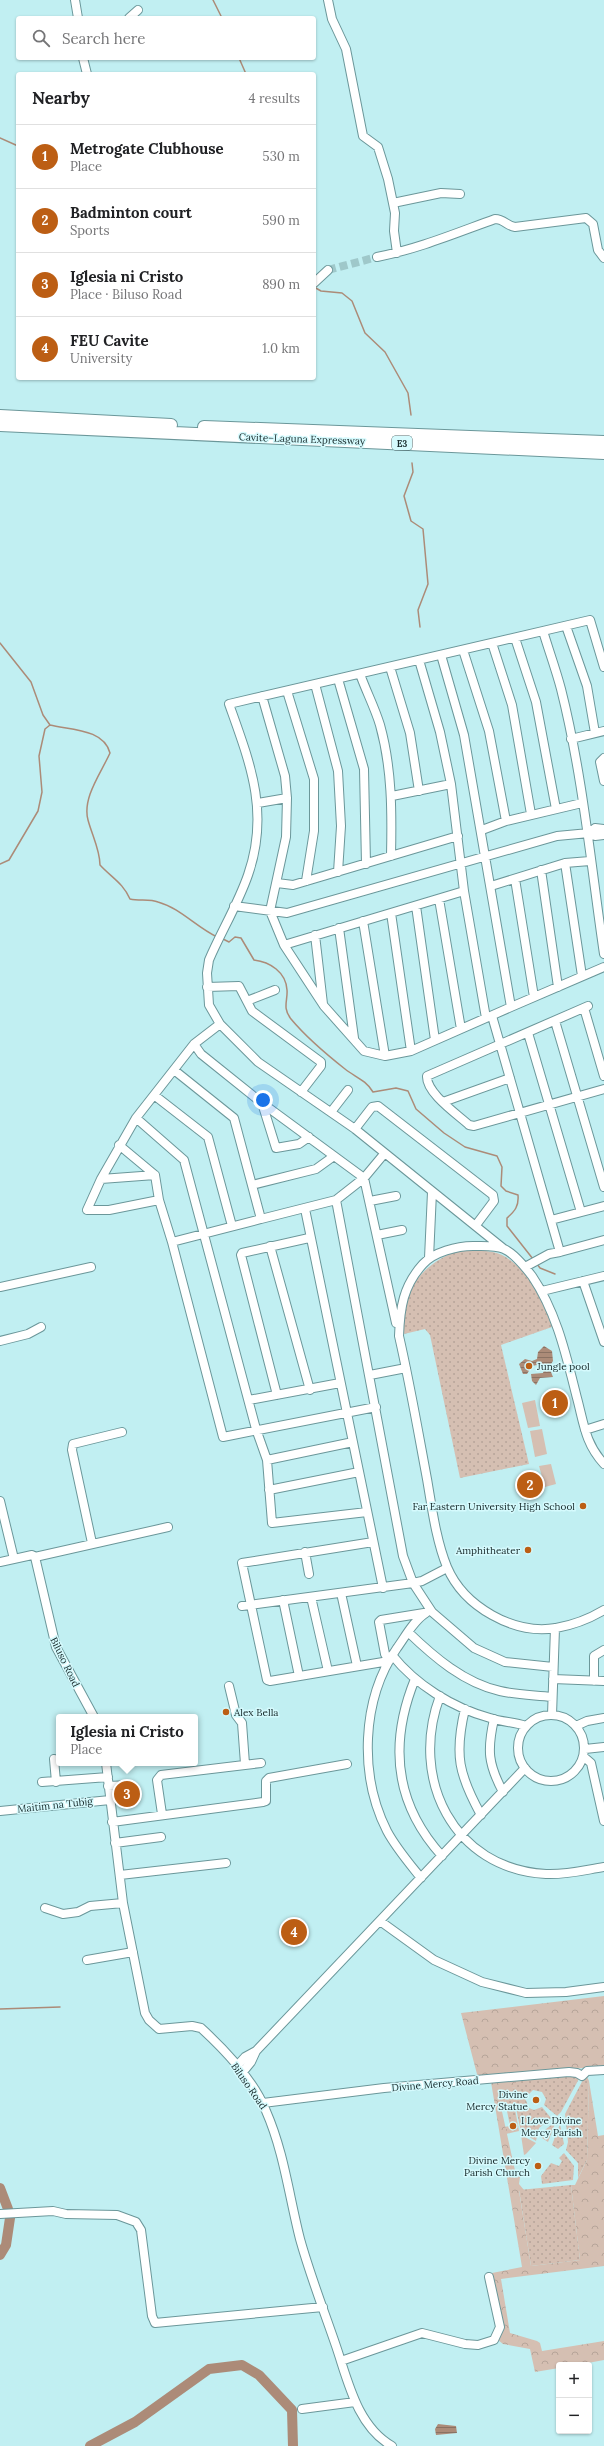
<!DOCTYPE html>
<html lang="en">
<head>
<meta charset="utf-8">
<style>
	body { margin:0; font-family:Lora,serif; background:#f6f6f6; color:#202124 }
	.controls { position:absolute; right:12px; bottom:12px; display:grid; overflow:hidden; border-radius:4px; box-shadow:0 1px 3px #0004 }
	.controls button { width:36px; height:36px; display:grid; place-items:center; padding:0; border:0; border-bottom:1px solid #e0e0e0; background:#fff; color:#202124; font:20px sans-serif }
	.you { position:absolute; left:263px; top:1100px; width:14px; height:14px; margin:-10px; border:3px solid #fff; border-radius:50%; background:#1a73e8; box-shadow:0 0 0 6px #1a73e833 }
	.badge { display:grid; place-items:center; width:26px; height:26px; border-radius:50%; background:#bc5e14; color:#fff; font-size:13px; font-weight:700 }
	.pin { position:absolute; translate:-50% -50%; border:2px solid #fff; box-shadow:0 1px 4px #0006 }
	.popup { position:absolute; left:56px; top:1714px; width:142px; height:52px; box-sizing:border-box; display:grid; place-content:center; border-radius:4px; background:#fff; filter:drop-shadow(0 1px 3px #0005); font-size:13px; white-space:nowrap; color:#757577 }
	.popup b { font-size:15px; color:#202124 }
	.popup::after { content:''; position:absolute; left:50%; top:100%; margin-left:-8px; border:8px solid transparent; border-top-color:#fff }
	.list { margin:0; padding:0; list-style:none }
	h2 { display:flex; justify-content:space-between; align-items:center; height:52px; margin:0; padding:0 16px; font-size:17px }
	h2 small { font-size:13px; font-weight:400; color:#757577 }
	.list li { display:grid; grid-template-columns:26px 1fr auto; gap:12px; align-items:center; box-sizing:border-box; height:64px; padding:0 16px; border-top:1px solid #e0e0e0 }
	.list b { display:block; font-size:15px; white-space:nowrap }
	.list p { margin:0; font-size:13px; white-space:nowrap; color:#757577 }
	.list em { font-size:13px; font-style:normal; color:#757577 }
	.icon { flex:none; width:22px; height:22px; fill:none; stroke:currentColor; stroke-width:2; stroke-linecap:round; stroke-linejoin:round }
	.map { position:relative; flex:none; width:604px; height:2446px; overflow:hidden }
	.search { position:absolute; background:#fff; box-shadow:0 1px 3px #0004; left:16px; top:16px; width:300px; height:44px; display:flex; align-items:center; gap:10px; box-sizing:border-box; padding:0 14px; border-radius:4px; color:#757577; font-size:15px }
	.panel { position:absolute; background:#fff; box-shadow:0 1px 3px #0004; left:16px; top:72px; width:300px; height:308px; border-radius:4px }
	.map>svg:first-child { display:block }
</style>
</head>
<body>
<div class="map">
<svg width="604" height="2446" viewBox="0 0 604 2446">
	<defs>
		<pattern id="grass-dots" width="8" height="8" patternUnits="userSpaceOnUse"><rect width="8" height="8" fill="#d5bfb2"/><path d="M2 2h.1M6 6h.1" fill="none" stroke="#b6a499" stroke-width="1.8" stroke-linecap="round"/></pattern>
		<pattern id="forest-crowns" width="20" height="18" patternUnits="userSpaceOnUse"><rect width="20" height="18" fill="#d5bfb2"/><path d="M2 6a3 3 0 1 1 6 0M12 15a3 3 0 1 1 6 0" fill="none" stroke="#b6a499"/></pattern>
		<pattern id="water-rules" width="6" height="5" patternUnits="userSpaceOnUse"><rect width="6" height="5" fill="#ac8b78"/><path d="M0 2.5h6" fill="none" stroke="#8b7263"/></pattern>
	</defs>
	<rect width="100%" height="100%" fill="#c1eff2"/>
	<!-- grass -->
	<path fill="url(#grass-dots)" d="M462,1249C474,1250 491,1250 502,1255C529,1269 543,1300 552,1327L501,1345L529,1464L460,1478L430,1335L425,1329L404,1334C401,1289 421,1264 462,1249Z
		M586,2074L589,2081L587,2160L578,2178V2163L566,2150L568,2142L565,2114Z
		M564,2075L580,2077L561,2112L557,2116L544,2105L546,2099L542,2092L533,2090L525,2098L529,2108L534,2110L542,2107L551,2118L539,2128L536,2141L521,2132L516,2108L507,2109L503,2089L516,2087V2080Z
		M515,2109L519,2131L506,2134L504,2127L510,2126L507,2111Z
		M555,2122V2124L548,2142L542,2138L541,2133Z
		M560,2124L564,2144L558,2149L552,2145Z
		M564,2153L574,2166L573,2180L542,2184L541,2176L551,2163L559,2166L562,2161L559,2158Z
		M571,2185L580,2260L531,2266L519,2190Z"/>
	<!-- forest -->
	<path fill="url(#forest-crowns)" d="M604,1996V2066L478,2078L461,2013Z
		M516,2080V2087L504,2090L506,2105L501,2107L516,2175L520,2177L519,2184L524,2190L519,2191L531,2266L580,2260L571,2185H575L587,2160L589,2081L598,2136L604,2135V2266L501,2279L510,2333L537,2341L540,2343L542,2351L604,2341V2360L577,2365H559V2368L535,2372L530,2349L503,2344L493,2336L497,2329L492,2273L522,2267L491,2082Z"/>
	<!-- garden -->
	<path fill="#d5bfb2" d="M535,1400L540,1426L528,1428L522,1403Z
		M542,1429L547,1454L535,1457L530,1431Z
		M551,1464L556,1484L545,1487L539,1466Z
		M521,2135L536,2143L526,2154L524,2155Z"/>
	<!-- water -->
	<path fill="url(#water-rules)" d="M544,1346L552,1351L553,1361L549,1367L553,1377L540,1378L536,1385L532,1381L531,1374L543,1373L544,1370L542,1364L532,1366L527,1374H523L519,1364L525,1359L532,1361L537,1359L538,1352Z
		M438,2424L456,2426L457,2433L436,2435L435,2429Z"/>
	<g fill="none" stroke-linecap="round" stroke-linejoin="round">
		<!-- stream -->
		<path stroke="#ac8b78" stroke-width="1.5" d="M213,0L222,18
			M239,58L246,74
			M0,138L18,146
			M314,287L321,291L342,293L352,301L365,333L385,352L408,393L411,415
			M412,463L413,472L404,496L411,521L423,529L428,584L418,610L420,627
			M0,643L31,682L43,715L50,725C71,730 104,729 110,753C101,773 82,798 88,820C92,835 100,850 100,865C112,878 123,883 130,899C139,901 150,899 158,902C180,908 196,927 217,937
			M0,864L9,860L38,811L42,792L39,756L45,729L50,725
			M223,939L229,942L235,937L241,938L254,960C270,962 286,972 287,990C288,1000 282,1008 291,1019C306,1037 326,1054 345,1069C355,1077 366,1080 373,1092L396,1088L408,1091L416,1109L444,1133L465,1147L497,1156L502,1167L501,1186L506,1191L518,1195C519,1206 515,1211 507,1218V1226L533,1259
			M537,1264L540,1268L555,1274
			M0,2009L60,2007"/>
		<!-- river -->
		<path stroke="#ac8b78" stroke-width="10" d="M0,2188L8,2209
			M0,2255L6,2245L10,2218
			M90,2446L135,2422L209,2369L242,2365L259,2375L292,2410L293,2446"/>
		<!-- minor-tunnel -->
		<path stroke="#9fc8ca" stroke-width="8" stroke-dasharray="8 4" stroke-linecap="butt" d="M328,270L377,257"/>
		<defs>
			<path id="minor" d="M75,0L78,18
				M328,0L332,19L346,49L363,136L378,147L388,179L395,213L394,231L397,253
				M129,18L138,10
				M83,58L87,74
				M393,203L441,193L460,194
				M377,257C418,249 456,233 495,219C504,219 507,226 515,227L586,218L593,224L598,250L604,258
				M314,283L328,270
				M566,626L587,686L595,733
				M543,631C549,651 556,670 561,689C583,776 591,866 604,954
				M515,638L536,702L556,809
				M492,643L512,705L531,814
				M463,650L489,731L506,821
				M441,655L464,735L511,1007L604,967
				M419,660L440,732L451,784L464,891L486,1018
				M390,667L410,733L419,791
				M360,674C366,691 375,708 380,725C392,768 392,812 391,856
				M338,679L364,769L366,864
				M315,684L338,771L341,826L338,872
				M287,691L314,779V831L306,881
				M262,696L285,776L287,798L286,837L270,911L284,945L324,1006L364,1051L385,1056L411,1051L511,1007
				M571,739L604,731
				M604,758L600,762L604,781
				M392,796L451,784
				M258,803L287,798
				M482,830L506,821L582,803
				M589,833L595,836L604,835
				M565,863L582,976
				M541,870L558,987
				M515,879L534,997
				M277,883L293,885L458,836
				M491,886L565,863L590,861
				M439,899L461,1029
				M234,906L287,913L557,836L589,833L595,828L604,829
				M416,906L435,1040
				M391,913L411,1051
				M363,921L385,1056
				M339,928L354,1038
				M315,935L323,1004
				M284,945L464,891
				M207,987L239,986L252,1011L321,1062V1066L301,1092
				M247,1001L275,990
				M588,1006L427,1076C426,1093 457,1114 469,1125L474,1126L604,1089
				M584,1008L604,1076
				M492,1016L560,1252L604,1240
				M555,1021L604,1187
				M528,1033L581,1212
				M194,1044L201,1054L262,1103L364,1178L396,1323
				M174,1070L234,1118L261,1219L336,1200L364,1178L384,1154
				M154,1095L208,1137L232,1226
				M443,1102L510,1078
				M262,1103L276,1148L299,1144L309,1137
				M331,1112L348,1090
				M136,1118L184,1160L256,1429L267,1460L272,1523L367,1512
				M355,1129L372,1107L378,1106L493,1195L494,1201L476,1225
				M119,1145L155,1175L159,1200L172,1242L223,1437L376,1407
				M155,1175L101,1179L136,1118L194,1044L220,1024
				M101,1179L87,1210H109L159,1200
				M252,1185L316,1169L334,1156
				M336,1200L403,1556L413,1583L432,1612L474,1648L505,1662L553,1667
				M370,1201L396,1196
				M305,1209L383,1588
				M551,1220L604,1206
				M377,1235L402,1230
				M172,1242L261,1219
				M270,1246L310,1390
				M504,1249L355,1129L258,1062L220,1024L209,1005L207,973L209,960C221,932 238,904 248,875C270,812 250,763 229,704L590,620L604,667
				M429,1258L432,1192
				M525,1267L549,1254L560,1252
				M583,1281L604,1342
				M0,1287L91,1267
				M542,1291L604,1276
				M0,1341L28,1334L41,1327
				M370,1375L406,1368
				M277,1395L241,1255L242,1253L309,1238
				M249,1400L340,1383
				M585,1430L604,1424
				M267,1460L353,1442
				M604,1464C585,1443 584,1424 577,1398C566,1355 557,1313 532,1276C525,1267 514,1253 504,1249C496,1245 482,1246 473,1246C457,1246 434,1252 423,1264C403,1286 400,1308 399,1336C410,1384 418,1431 427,1479C432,1508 436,1540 447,1567C464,1607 514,1635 556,1628C573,1625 589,1619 604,1610
				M269,1490L359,1472
				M0,1501L14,1559
				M373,1542L242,1563L267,1680L270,1681L389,1661L385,1654L379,1622L381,1620L424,1613
				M92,1543L72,1450L73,1444L122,1432
				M305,1552L309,1574
				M35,1557L56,1647L94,1717
				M0,1562L32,1555L35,1557L168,1527
				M341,1593L357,1666
				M311,1597L328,1671
				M283,1600L299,1676
				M242,1606L413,1583L422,1581L447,1568
				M408,1632C434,1657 464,1683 500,1691C517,1695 535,1695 552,1697
				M392,1655C416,1685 453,1708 490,1718C502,1722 514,1722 526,1726
				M415,1679C389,1743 394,1803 442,1856
				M553,1679L604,1681
				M594,1681V1656L604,1650
				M229,1686L236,1715L242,1723L245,1764
				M440,1696C409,1778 453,1869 546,1874C566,1875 585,1870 604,1867
				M465,1709C454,1755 459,1775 481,1815
				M518 1748a33 33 0 1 1 66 0a33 33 0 1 1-66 0Z
				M552,1715L555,1628
				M494,1719C487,1750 488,1764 503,1792
				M576,1726L587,1721L604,1718
				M585,1749L604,1747
				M584,1757L591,1763L604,1821
				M54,1759L56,1782
				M106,1763L123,1903L145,2013L149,2020L159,2029L192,2026L201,2028C225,2050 254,2081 266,2111C284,2152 289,2196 300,2239C310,2275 324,2311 336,2346C348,2381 357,2426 392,2446
				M42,1782L108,1777
				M108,1786L131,1785
				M0,1811L110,1800
				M162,1814L157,1780L161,1775L261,1763
				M112,1822L263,1802L266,1801V1781L269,1778L347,1764
				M115,1843L161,1837
				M120,1875L226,1863
				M421,1878C409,1863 396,1848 387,1831C359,1776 361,1700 397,1648C405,1637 414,1620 426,1613
				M45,1908L63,1914L78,1912L90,1906L123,1903
				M380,1921L434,1960L482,1982L526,1993L566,1992L604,1987
				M87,1960L133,1952
				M236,2067L245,2057L256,2051L525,1768
				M242,2073L251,2062L256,2051
				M263,2103L384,2088L569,2072L577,2073L582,2076L587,2071L604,2070
				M0,2214L53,2211L66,2214L117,2215L136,2222L141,2230L152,2316L155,2323L323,2307
				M341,2361L422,2333L465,2344L478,2345L494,2340L500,2327L489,2277
				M302,2409L355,2402"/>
			<path id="highway" d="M0,416L171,425
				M0,425L604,453
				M204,427L604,442"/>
		</defs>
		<!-- minor casing -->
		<use href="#minor" stroke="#6b979a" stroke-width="10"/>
		<!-- highway casing -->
		<use href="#highway" stroke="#6b979a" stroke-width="14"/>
		<!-- minor -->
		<use href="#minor" stroke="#fff" stroke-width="8"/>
		<!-- highway -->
		<use href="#highway" stroke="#fff" stroke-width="12"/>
	</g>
	<!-- markers -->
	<g fill="#bc5e14" stroke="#d5fafd" stroke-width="1.5">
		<circle cx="529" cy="1366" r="4"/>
		<circle cx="583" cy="1506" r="4"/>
		<circle cx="528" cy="1550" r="4"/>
		<circle cx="226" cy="1712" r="4"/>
		<circle cx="536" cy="2100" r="4"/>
		<circle cx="513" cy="2126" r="4"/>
		<circle cx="538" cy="2166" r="4"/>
	</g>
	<g text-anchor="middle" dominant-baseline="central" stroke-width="3" stroke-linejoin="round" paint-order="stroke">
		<!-- shield labels -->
		<rect fill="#d5fafd" stroke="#51686a" stroke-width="1" x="392" y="436" width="20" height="14" rx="3"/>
		<g font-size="9" font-weight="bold" fill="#182a2b">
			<text x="402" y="443">E3</text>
		</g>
		<!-- street labels -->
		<g font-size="10" fill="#182a2b" stroke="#d5fafd">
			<text transform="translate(302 439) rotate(2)">Cavite–Laguna Expressway</text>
			<text transform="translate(65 1662) rotate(64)">Biluso Road</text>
			<text transform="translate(55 1805) rotate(-6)">Maitim na Tubig</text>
			<text transform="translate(435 2084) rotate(-5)">Divine Mercy Road</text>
			<text transform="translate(249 2086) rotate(55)">Biluso Road</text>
		</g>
		<!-- poi labels -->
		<g font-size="10" fill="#182a2b" stroke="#d5fafd" text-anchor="end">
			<text x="537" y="1366" text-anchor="start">Jungle pool</text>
			<text x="575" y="1506">Far Eastern University High School</text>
			<text x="520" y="1550">Amphitheater</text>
			<text x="234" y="1712" text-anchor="start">Alex Bella</text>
			<text x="528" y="2094">Divine<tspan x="528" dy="12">Mercy Statue</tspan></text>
			<text x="521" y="2120" text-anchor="start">I Love Divine<tspan x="521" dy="12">Mercy Parish</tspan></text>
			<text x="530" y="2160">Divine Mercy<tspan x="530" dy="12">Parish Church</tspan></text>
		</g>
	</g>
</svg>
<div class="controls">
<button>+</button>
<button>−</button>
</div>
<div class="you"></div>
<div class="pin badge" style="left:555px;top:1403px">1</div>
<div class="pin badge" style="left:530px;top:1485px">2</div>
<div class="pin badge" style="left:127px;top:1794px">3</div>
<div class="popup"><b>Iglesia ni Cristo</b>Place</div>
<div class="pin badge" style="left:294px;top:1932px">4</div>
<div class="search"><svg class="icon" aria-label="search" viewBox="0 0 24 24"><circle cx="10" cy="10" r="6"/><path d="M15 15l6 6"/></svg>Search here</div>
<section class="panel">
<h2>Nearby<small>4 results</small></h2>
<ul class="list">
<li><span class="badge">1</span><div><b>Metrogate Clubhouse</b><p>Place</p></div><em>530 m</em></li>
<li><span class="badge">2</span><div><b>Badminton court</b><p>Sports</p></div><em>590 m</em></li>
<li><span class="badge">3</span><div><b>Iglesia ni Cristo</b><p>Place · Biluso Road</p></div><em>890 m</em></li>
<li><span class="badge">4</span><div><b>FEU Cavite</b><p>University</p></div><em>1.0 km</em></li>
</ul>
</section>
</div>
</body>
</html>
